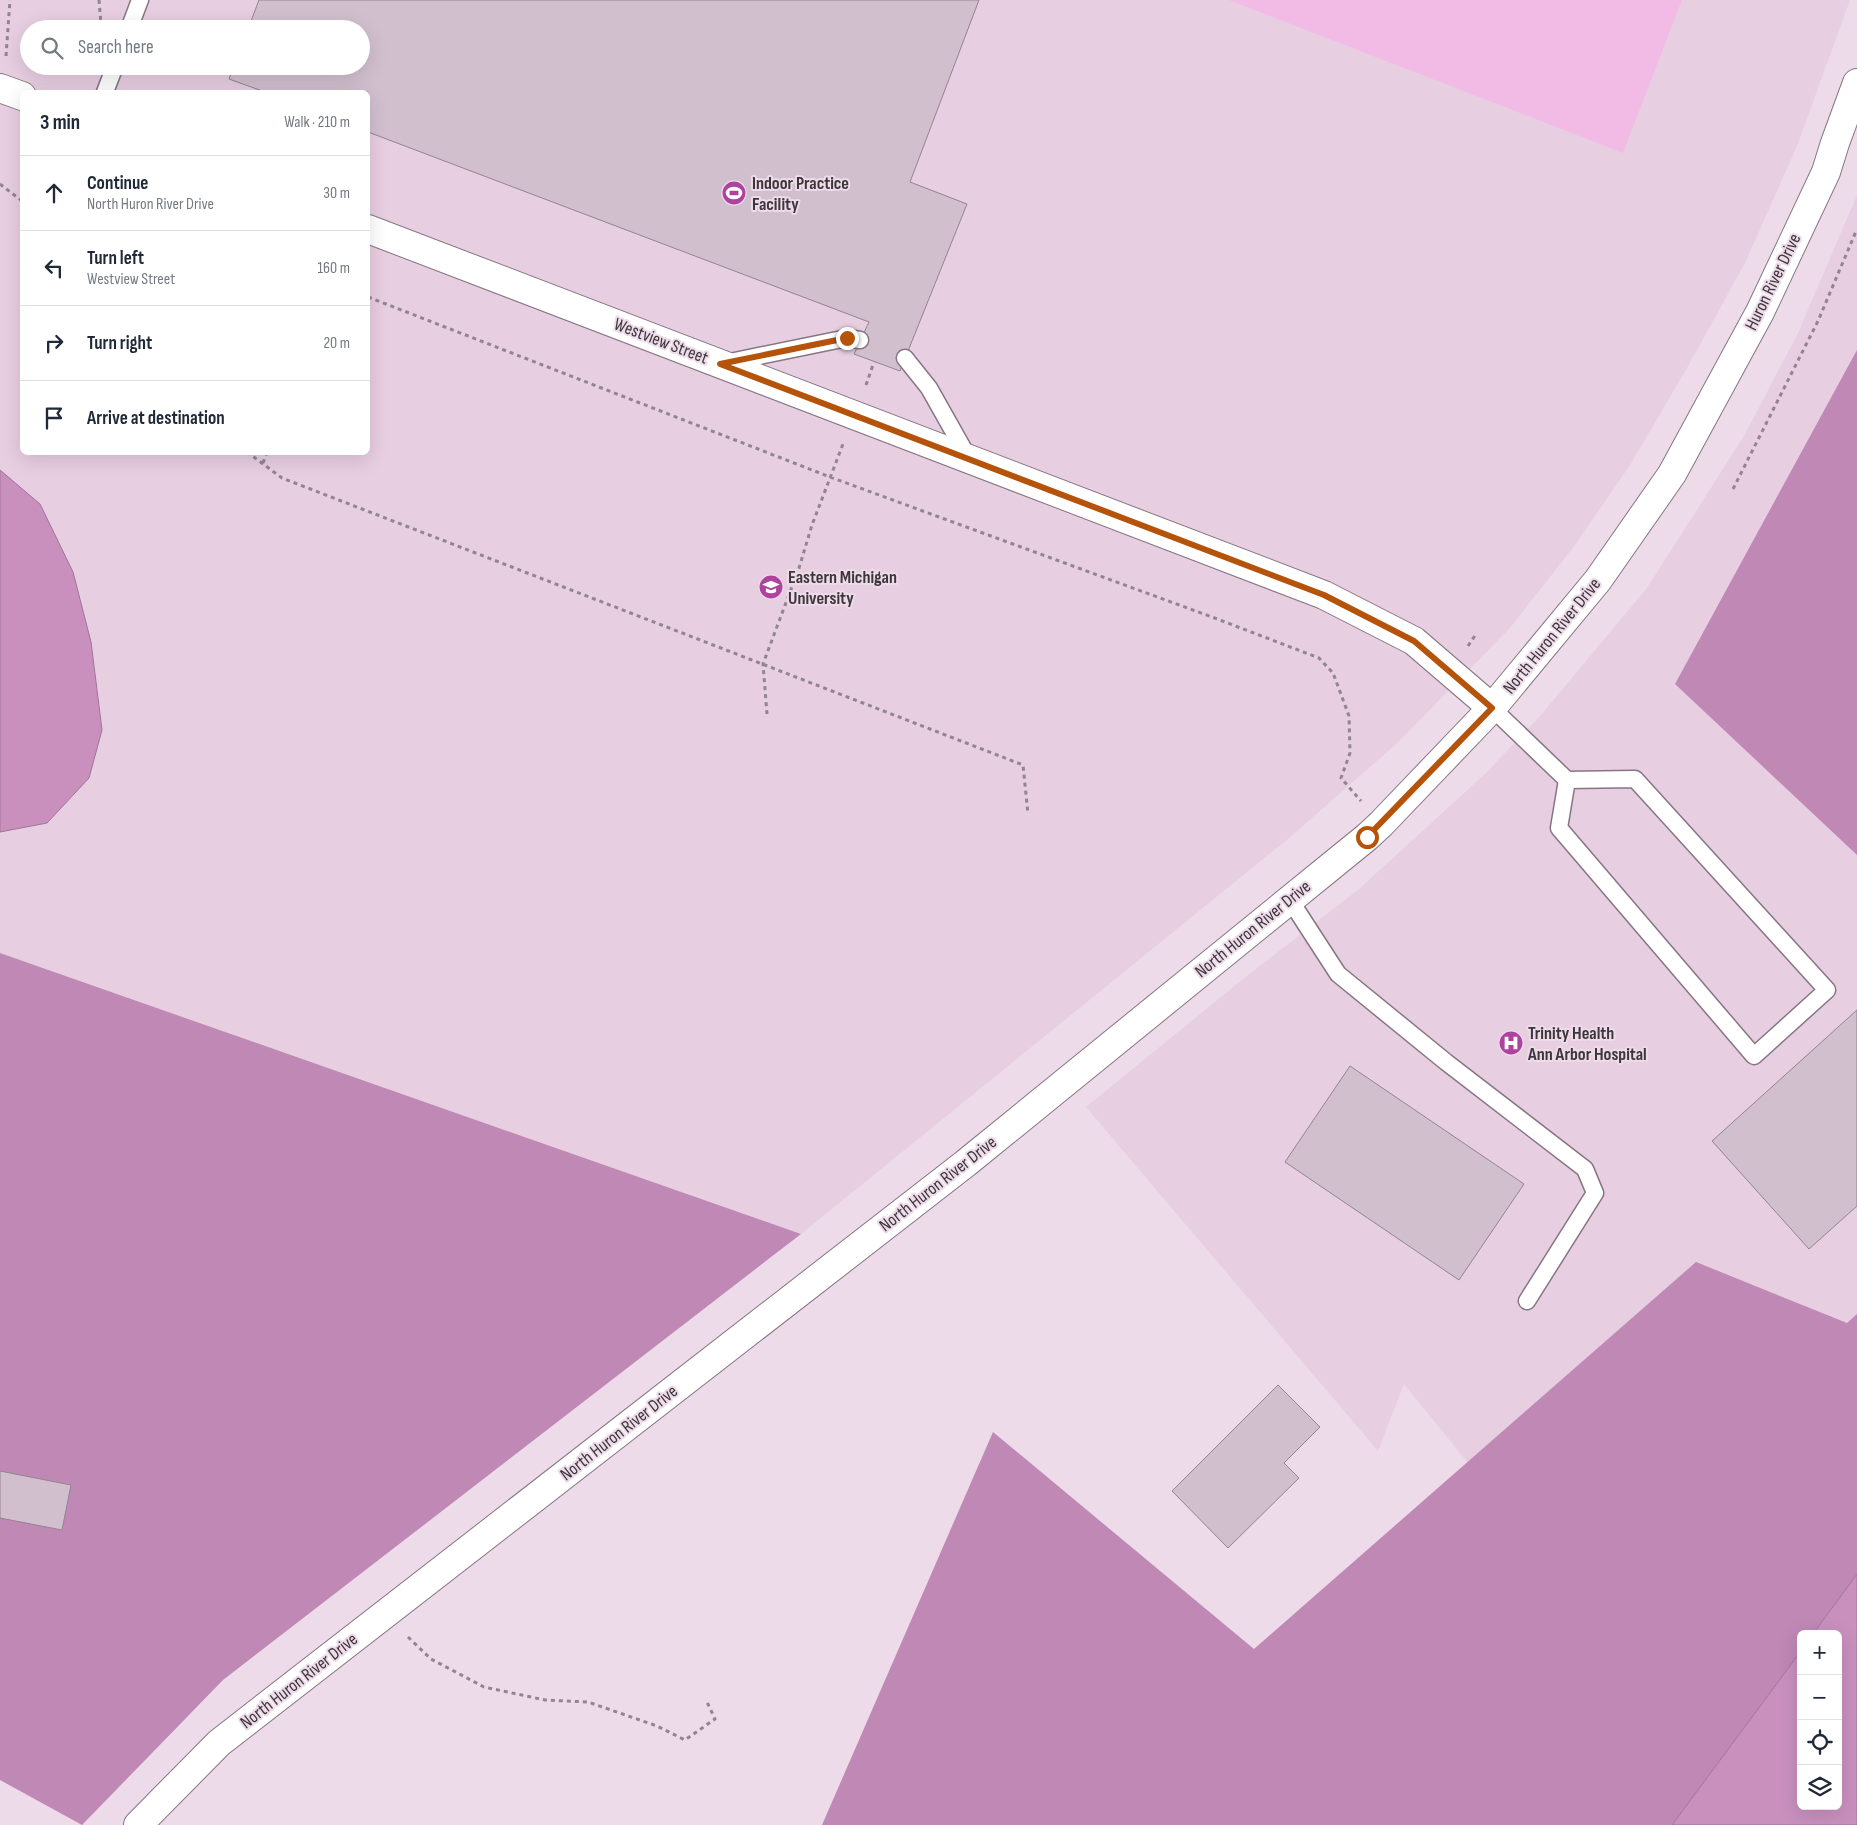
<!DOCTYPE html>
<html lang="en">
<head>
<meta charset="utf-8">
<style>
	body { margin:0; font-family:"Sofia Sans Condensed",sans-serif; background:#f2f2f3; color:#1f2937 }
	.controls { position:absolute; right:15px; bottom:15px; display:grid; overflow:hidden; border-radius:8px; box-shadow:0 5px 20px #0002 }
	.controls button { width:45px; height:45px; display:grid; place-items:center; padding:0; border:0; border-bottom:1px solid #e0e1e3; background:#fff; color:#1f2937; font:25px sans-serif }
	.stop { position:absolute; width:15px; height:15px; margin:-11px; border:4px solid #b45309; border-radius:50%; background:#fff }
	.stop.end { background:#b45309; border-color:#fff; box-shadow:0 1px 5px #0008 }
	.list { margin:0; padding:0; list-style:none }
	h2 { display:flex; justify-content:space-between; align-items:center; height:65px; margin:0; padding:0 20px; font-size:21px }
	h2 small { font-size:16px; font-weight:400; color:#747a83 }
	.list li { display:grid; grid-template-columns:32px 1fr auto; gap:15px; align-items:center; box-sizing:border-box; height:75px; padding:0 20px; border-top:1px solid #e0e1e3 }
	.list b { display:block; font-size:19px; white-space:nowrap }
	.list p { margin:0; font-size:16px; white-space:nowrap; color:#747a83 }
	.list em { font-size:16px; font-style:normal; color:#747a83 }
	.icon { flex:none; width:28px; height:28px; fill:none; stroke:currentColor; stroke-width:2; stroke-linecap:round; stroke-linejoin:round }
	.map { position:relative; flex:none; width:1857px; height:1825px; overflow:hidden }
	.search { position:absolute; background:#fff; box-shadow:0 5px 20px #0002; left:20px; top:20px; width:350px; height:55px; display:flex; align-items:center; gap:12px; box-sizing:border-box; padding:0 18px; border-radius:28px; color:#747a83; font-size:19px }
	.panel { position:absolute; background:#fff; box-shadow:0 5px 20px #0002; left:20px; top:90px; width:350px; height:365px; border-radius:8px }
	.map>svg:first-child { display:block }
</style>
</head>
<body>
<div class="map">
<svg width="1857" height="1825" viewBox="0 0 1857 1825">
	<rect width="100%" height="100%" fill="#eddbe9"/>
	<!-- built -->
	<path fill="#e7cee1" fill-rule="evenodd" d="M0,0H1850L1797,146L1745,263L1687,368L1630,465L1575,545L1510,628L1395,745L1289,838L801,1234L0,953ZM29,29H361V66H29ZM22,92H368V452H22Z
		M1857,195V1574L1813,1634H1801V1651L1715,1767L1404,1384L1378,1451L1086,1107L1243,979L1359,889L1486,773L1541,715L1647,588L1744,436L1798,333Z"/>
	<!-- green -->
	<path fill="#f2bbe6" d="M1229,0H1682L1623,153Z"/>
	<!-- forest -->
	<path fill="#c088b5" d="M1857,350V855L1675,684Z
		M0,953L801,1234L223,1680L82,1825L0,1780Z
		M1696,1262L1847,1323L1857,1314V1574L1813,1634H1801V1651L1672,1825H822L993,1432L1254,1649Z"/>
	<!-- water -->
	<path fill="#c990be" stroke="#9f7597" d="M0,470L40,504L73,572L91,642L102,730L89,778L47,823L0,832Z
		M1857,1574V1825H1672L1801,1651V1806H1838V1634H1813Z"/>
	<!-- building -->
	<path fill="#d1bfcd" stroke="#948390" d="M259,0H979L910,182L967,204L900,371L854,354L869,322L368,132V92H265L229,79L234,66H361V29H248Z
		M1857,1010V1206L1809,1249L1712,1141Z
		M1350,1066L1524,1184L1459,1280L1285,1162Z
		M1278,1385L1320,1427L1284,1463L1299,1478L1228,1548L1172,1491Z
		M0,1471L71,1485L62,1530L0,1518Z"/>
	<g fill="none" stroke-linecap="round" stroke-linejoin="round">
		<defs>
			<path id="lane" d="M129,29L140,0
				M105,92L115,66
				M905,358L929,388L969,459
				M725,363L847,338L860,340
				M1492,708L1567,780L1635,779L1827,990L1754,1056L1559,828L1567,780
				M1290,900L1338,974L1446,1062L1585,1169L1595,1193L1527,1301"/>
			<path id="street" d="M0,88L22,96
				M368,229L1324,595L1414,641L1492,708"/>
			<path id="secondary" d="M138,1825L219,1743L966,1163L1367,837L1381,824L1492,708L1598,580L1672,474L1760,312L1826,172L1835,143L1857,83"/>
		</defs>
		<!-- lane casing -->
		<use href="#lane" stroke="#867683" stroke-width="19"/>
		<!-- street casing -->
		<use href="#street" stroke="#867683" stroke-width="30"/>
		<!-- secondary casing -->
		<use href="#secondary" stroke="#867683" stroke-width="30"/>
		<!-- path -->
		<path stroke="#91858e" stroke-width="3" stroke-dasharray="4 4" stroke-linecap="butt" d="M99,0L101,24
			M6,56L10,0
			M0,184L22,201
			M368,297L830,477L1212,617L1319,658L1333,673L1349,716L1350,753L1341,778L1361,801
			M866,385L874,362
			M247,452L282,478L1023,765L1028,814
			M263,463L267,452
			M1733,489L1818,321L1857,229
			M1468,646L1476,634
			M767,714L763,664L799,568L812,525L843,444
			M408,1637L431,1659L484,1687L545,1700L588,1702L657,1726L685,1740L715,1719L707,1702"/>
		<!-- lane -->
		<use href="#lane" stroke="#fff" stroke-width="16"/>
		<!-- street -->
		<use href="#street" stroke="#fff" stroke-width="28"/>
		<!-- secondary -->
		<use href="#secondary" stroke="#fff" stroke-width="28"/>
	</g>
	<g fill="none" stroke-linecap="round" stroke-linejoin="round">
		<!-- route -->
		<path stroke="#b45309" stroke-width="6" d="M847,338L720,364L1324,595L1414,641L1492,708L1367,837"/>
	</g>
	<!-- icons -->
	<defs>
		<symbol id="stadium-disc" viewBox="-11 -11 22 22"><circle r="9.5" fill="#af419f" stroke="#eddbe9"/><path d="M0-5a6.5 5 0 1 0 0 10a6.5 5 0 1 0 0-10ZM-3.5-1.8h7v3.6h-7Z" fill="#fff"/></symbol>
		<symbol id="university-disc" viewBox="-11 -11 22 22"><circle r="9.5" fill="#af419f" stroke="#eddbe9"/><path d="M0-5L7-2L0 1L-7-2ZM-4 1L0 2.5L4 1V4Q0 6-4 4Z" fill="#fff"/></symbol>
		<symbol id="hospital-disc" viewBox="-11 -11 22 22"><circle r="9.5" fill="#af419f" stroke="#eddbe9"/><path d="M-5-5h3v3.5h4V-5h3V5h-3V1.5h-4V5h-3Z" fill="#fff"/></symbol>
	</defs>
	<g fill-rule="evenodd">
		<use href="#stadium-disc" x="720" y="179" width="28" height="28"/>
		<use href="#university-disc" x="757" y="573" width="28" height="28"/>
		<use href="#hospital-disc" x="1497" y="1029" width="28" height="28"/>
	</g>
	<g text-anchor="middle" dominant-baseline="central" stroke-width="4" stroke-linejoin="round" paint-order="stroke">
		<!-- poi labels -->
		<g font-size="18" font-weight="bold" fill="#3d363b" stroke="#eddbe9" text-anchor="start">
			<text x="752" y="183">Indoor Practice<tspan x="752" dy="21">Facility</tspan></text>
			<text x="788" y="577">Eastern Michigan<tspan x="788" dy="21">University</tspan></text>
			<text x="1528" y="1033">Trinity Health<tspan x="1528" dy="21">Ann Arbor Hospital</tspan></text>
		</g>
		<!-- street labels -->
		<g font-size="18" fill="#3d363b" stroke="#eddbe9">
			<text transform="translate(1773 282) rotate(-64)">Huron River Drive</text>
			<text transform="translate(661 341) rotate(21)">Westview Street</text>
			<text transform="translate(1552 636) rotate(-51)">North Huron River Drive</text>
			<text transform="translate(1253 929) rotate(-39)">North Huron River Drive</text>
			<text transform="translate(938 1184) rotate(-38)">North Huron River Drive</text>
			<text transform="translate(619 1433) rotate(-38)">North Huron River Drive</text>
			<text transform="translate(299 1681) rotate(-38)">North Huron River Drive</text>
		</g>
	</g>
</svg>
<div class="controls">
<button>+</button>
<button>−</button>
<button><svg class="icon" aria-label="locate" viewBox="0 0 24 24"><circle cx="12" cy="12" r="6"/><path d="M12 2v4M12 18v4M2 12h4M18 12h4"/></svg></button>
<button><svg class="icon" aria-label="layers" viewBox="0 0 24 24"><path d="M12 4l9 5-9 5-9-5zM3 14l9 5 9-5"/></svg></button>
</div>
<div class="stop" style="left:1367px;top:837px"></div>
<div class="stop end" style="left:847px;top:338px"></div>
<div class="search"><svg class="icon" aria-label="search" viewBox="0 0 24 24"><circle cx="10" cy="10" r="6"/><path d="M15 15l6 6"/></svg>Search here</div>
<section class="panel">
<h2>3 min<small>Walk · 210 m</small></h2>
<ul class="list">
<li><svg class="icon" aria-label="ahead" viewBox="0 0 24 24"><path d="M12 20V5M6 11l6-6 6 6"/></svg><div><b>Continue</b><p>North Huron River Drive</p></div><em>30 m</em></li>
<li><svg class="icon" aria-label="left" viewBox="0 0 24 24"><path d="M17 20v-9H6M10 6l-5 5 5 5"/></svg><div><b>Turn left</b><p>Westview Street</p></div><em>160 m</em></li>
<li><svg class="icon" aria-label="right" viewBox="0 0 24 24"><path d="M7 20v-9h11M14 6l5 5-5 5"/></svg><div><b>Turn right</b></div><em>20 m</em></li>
<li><svg class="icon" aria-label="arrive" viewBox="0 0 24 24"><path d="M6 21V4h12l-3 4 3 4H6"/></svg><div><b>Arrive at destination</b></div></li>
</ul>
</section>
</div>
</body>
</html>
